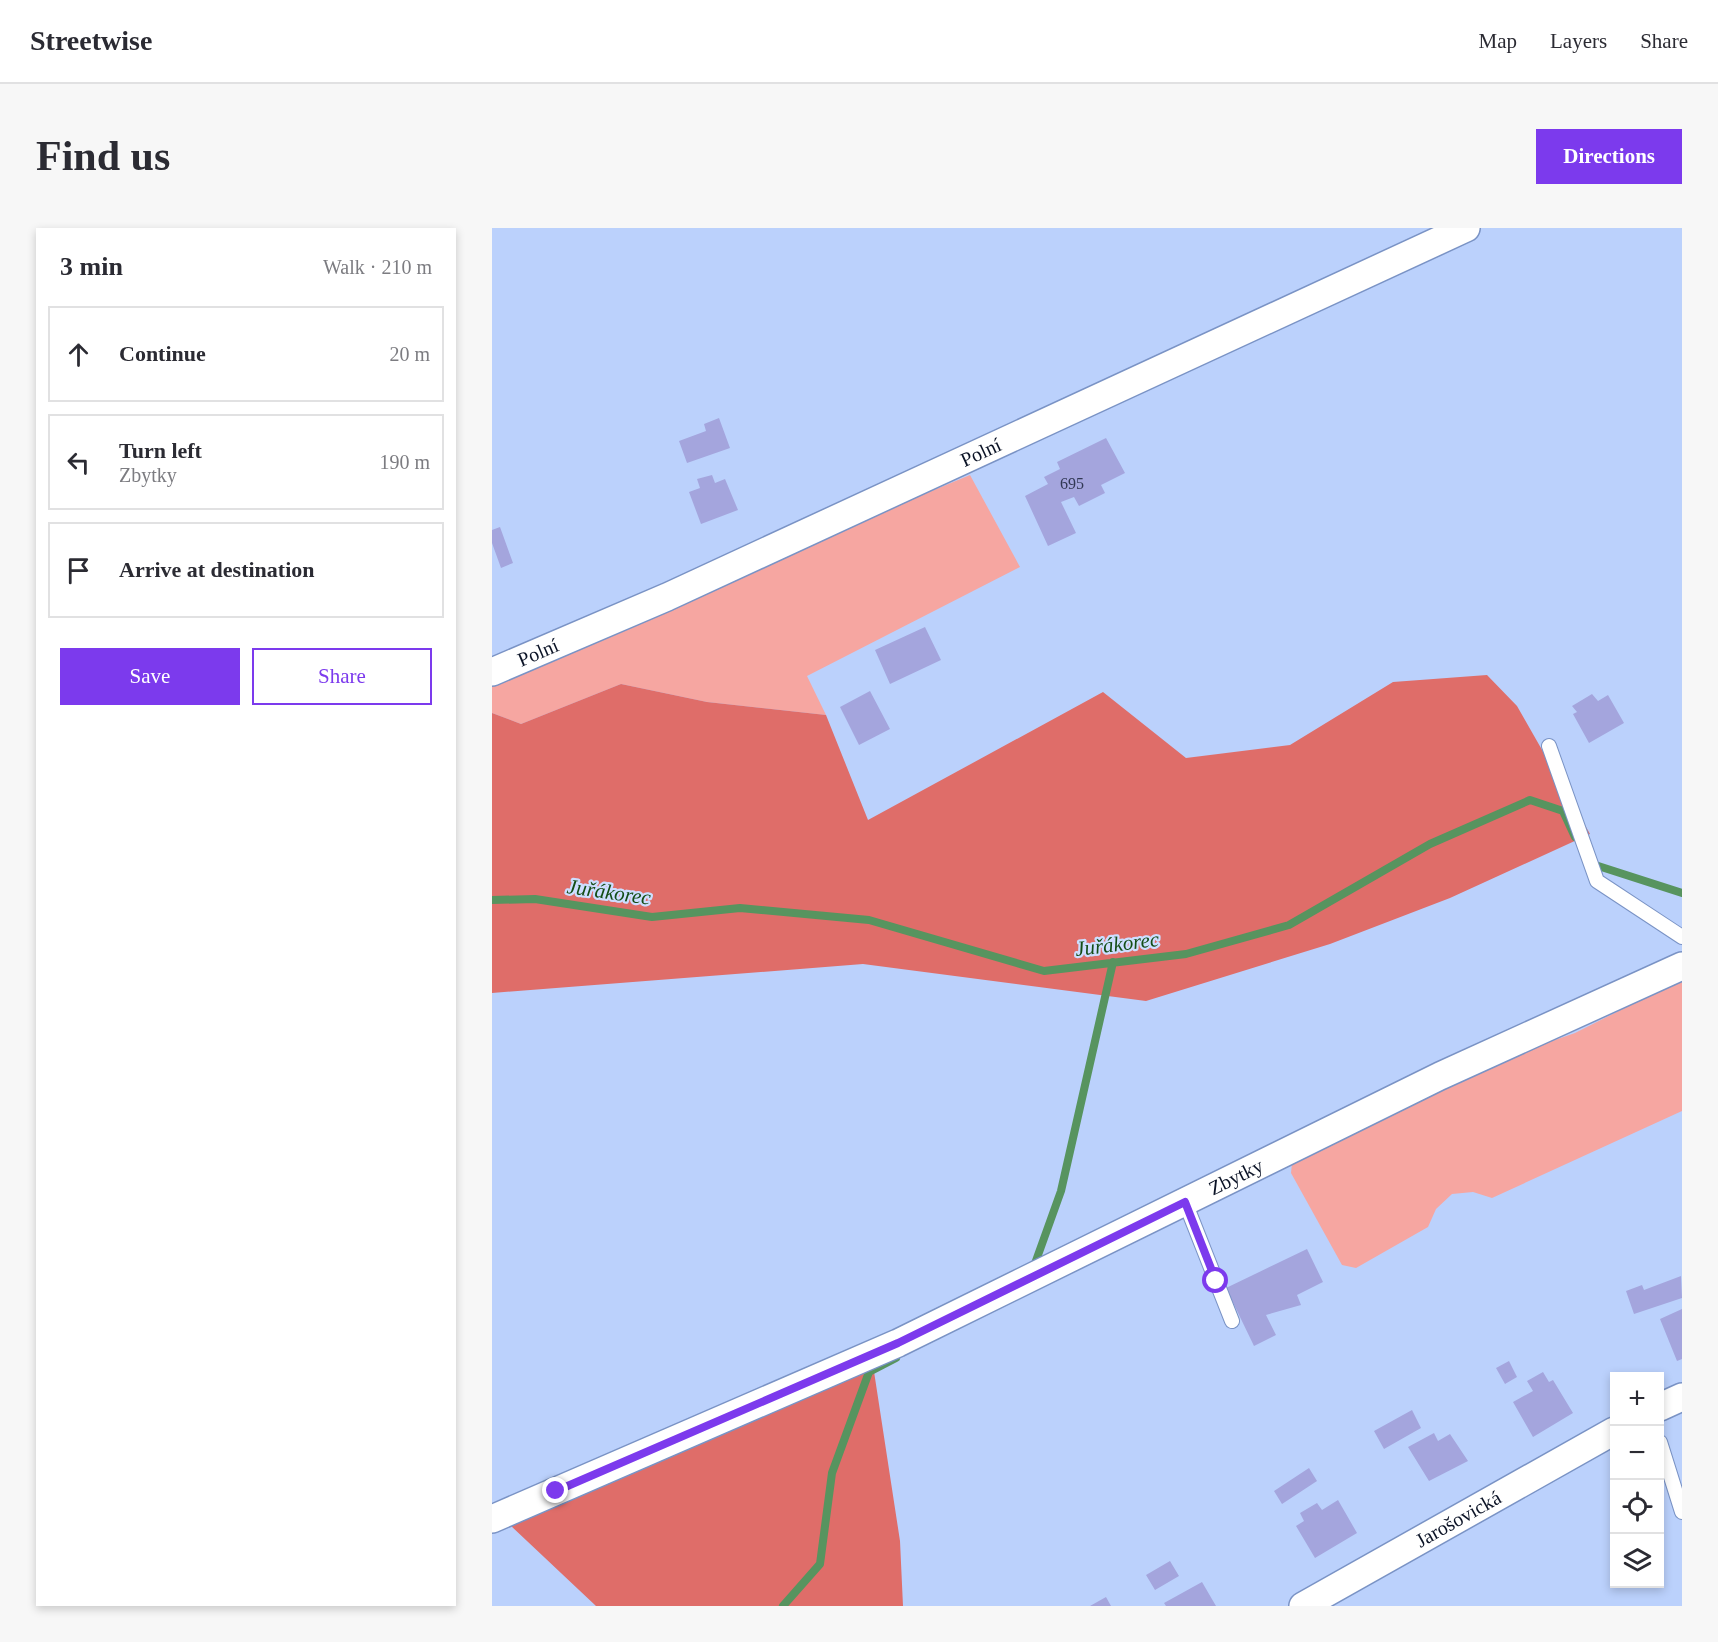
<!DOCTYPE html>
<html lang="en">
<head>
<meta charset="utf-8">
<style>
	body { margin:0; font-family:"Times New Roman",serif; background:#f7f7f7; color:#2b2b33 }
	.controls { position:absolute; right:18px; bottom:18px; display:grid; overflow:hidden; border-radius:0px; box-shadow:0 3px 9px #0003 }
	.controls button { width:54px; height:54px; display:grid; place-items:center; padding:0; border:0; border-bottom:2px solid #e1e1e2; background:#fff; color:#2b2b33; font:30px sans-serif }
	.stop { position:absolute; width:18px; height:18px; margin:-14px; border:4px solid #7c3aed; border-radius:50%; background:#fff }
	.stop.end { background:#7c3aed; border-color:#fff; box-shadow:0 2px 6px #0008 }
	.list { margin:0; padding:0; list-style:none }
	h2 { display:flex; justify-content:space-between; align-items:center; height:78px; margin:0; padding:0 24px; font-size:26px }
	h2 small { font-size:20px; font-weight:400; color:#7c7c81 }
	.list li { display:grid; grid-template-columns:39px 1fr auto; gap:18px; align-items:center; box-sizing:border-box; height:96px; margin:0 12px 12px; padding:0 12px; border:2px solid #e1e1e2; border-radius:0px }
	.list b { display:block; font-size:22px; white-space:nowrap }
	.list p { margin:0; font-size:20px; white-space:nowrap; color:#7c7c81 }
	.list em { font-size:20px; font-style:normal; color:#7c7c81 }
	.actions { display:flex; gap:12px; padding:18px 24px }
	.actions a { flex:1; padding:14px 0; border:2px solid #7c3aed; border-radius:0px; text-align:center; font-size:21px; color:#7c3aed }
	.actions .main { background:#7c3aed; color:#fff }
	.icon { flex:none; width:33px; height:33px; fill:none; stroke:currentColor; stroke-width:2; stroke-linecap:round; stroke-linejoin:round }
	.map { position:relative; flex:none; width:1190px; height:1378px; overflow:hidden; border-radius:0px }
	header { display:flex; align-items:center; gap:36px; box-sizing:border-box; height:84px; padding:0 30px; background:#fff; border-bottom:2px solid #e1e1e2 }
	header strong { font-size:28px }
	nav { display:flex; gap:33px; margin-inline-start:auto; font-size:21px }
	.intro { display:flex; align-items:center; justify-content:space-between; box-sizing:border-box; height:144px; padding:0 36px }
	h1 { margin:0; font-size:42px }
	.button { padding:15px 27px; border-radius:0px; background:#7c3aed; color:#fff; font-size:21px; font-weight:700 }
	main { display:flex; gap:36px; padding:0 36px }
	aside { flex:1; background:#fff; border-radius:0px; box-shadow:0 3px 9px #0003 }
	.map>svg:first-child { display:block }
</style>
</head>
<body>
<header>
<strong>Streetwise</strong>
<nav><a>Map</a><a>Layers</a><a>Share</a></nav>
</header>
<div class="intro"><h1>Find us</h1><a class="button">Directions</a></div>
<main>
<aside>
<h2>3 min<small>Walk · 210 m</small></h2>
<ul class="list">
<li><svg class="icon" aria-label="ahead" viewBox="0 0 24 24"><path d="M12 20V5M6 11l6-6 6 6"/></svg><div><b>Continue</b></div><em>20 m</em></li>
<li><svg class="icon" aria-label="left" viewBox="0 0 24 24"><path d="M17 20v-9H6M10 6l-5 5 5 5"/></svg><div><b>Turn left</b><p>Zbytky</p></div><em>190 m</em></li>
<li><svg class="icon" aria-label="arrive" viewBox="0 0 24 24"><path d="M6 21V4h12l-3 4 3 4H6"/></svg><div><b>Arrive at destination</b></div></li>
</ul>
<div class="actions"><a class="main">Save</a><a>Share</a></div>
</aside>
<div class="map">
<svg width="1190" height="1378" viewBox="0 0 1190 1378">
	<rect width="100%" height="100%" fill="#bbd1fc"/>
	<!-- green -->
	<path fill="#f6a6a1" d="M478,247L528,339L315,448L334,487L215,474L129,456L29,496L0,485V453L134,390Z
		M1190,751V883L1000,970L981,964L960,966L944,981L936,999L864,1040L850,1037L799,945L800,935L1014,829L1083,805Z"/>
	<!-- forest -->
	<path fill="#df6d69" d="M995,447L1025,478L1098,606L958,670L838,716L654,773L371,736L0,765V485L29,496L129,456L215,474L334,487L376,592L611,464L694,530L798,517L901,454Z
		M381,1137L408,1313L411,1378H104L18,1297Z"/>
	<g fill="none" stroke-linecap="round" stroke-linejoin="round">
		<!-- stream -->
		<path stroke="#57945f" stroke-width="8" d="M1100,636L1190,665
			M0,672L43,671L160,689L248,680L377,692L552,743L694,726L797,697L938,616L1038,572L1071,583L1083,609
			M541,1041L569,963L621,734
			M291,1378L328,1336L340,1245L377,1144L404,1130"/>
	</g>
	<!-- building -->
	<path fill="#a4a5dd" d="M227,190L238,220L195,235L187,213L214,203L212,196Z
		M614,210L633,245L609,257L613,265L587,278L582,269L569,274L584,305L556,318L533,268L556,256L552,249L568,241L565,234Z
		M220,247L223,255L233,251L246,282L209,296L197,264L208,260L205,251Z
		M8,299L21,335L9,340L0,315V302Z
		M433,399L449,432L398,456L383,422Z
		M378,463L398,501L367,517L348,479Z
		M1100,466L1106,473L1116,467L1132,495L1097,515L1081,486L1085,484L1080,478Z
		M815,1021L831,1054L805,1067L809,1077L774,1087L784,1107L762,1118L734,1060Z
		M1189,1048L1190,1070L1142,1086L1134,1063L1150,1057L1152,1062Z
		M1190,1081V1131L1185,1133L1168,1091Z
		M1017,1133L1025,1149L1013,1156L1004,1140Z
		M1051,1144L1057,1154L1061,1152L1081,1185L1041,1209L1021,1174L1041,1163L1035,1153Z
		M920,1182L929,1200L892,1221L882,1203Z
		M942,1205L946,1213L958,1206L976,1233L937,1253L916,1219Z
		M817,1240L825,1253L790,1276L782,1263Z
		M846,1272L865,1305L823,1330L804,1298L812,1293L808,1285L825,1275L830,1282Z
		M678,1333L687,1348L663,1362L654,1347Z
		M710,1354L724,1378H674L672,1375Z
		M614,1369L619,1378H598Z"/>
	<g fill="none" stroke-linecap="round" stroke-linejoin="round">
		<defs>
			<path id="service" d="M1057,518L1105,653L1190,709
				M693,974L740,1093
				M1168,1214L1190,1284"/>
			<g id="minor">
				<path id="s1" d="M0,444L175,369L974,0"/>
				<path d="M1168,1179L1190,1169"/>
				<path id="s2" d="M0,1291L406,1115L948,848L1190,738"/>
				<path id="s3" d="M811,1378L1122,1203"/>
			</g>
		</defs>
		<!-- service casing -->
		<use href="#service" stroke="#7a93c5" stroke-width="16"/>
		<!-- minor casing -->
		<use href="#minor" stroke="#7a93c5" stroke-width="30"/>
		<!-- service -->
		<use href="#service" stroke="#fff" stroke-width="14"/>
		<!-- minor -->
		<use href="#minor" stroke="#fff" stroke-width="27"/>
	</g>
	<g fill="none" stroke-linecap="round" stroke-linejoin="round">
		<!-- route -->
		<path stroke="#7c3aed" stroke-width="8" d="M64,1263L406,1115L693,974L724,1053"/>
	</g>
	<g text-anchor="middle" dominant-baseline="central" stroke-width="4.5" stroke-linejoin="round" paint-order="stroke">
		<!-- number labels -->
		<g font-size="16" fill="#313854">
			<text x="580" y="255">695</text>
		</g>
		<!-- street labels -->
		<g font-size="20" fill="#0b1326" stroke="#cddeff">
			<text stroke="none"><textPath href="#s1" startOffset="536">Polní</textPath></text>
			<text stroke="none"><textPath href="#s1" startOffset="50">Polní</textPath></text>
			<text stroke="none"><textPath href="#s2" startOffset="819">Zbytky</textPath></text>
			<text stroke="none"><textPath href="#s3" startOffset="178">Jarošovická</textPath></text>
		</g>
		<!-- water labels -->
		<g font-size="21" font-style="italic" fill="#134d16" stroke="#cddeff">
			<text transform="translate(117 664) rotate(8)">Juřákorec</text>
			<text transform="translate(625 716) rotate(-7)">Juřákorec</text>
		</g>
	</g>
</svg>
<div class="controls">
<button>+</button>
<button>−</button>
<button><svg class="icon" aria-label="locate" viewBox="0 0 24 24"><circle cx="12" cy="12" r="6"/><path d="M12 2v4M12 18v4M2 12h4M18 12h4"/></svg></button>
<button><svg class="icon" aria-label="layers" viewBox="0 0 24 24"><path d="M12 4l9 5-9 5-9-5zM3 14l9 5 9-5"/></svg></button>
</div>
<div class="stop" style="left:724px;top:1053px"></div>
<div class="stop end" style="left:64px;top:1263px"></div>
</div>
</main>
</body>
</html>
